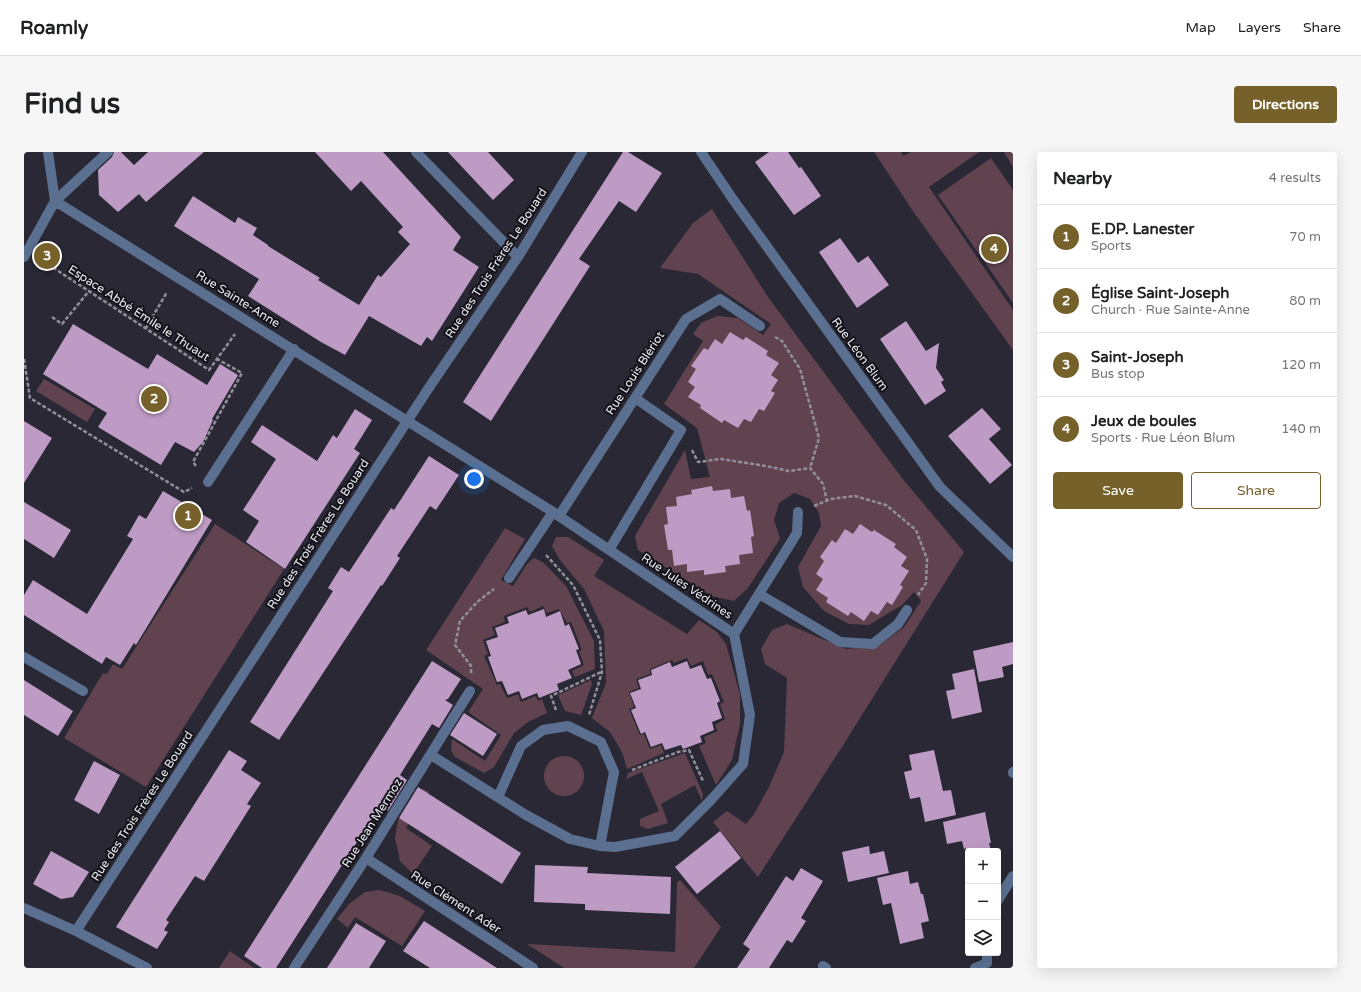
<!DOCTYPE html>
<html lang="en">
<head>
<meta charset="utf-8">
<style>
	body { margin:0; font-family:"Varela Round",sans-serif; background:#f6f6f6; color:#202124 }
	.controls { position:absolute; right:12px; bottom:12px; display:grid; overflow:hidden; border-radius:4px; box-shadow:0 4px 16px #0002 }
	.controls button { width:36px; height:36px; display:grid; place-items:center; padding:0; border:0; border-bottom:1px solid #e0e0e0; background:#fff; color:#202124; font:20px sans-serif }
	.you { position:absolute; left:450px; top:327px; width:14px; height:14px; margin:-10px; border:3px solid #fff; border-radius:50%; background:#1a73e8; box-shadow:0 0 0 6px #1a73e833 }
	.badge { display:grid; place-items:center; width:26px; height:26px; border-radius:50%; background:#77612b; color:#fff; font-size:13px; font-weight:700 }
	.pin { position:absolute; translate:-50% -50%; border:2px solid #fff; box-shadow:0 1px 4px #0006 }
	.list { margin:0; padding:0; list-style:none }
	h2 { display:flex; justify-content:space-between; align-items:center; height:52px; margin:0; padding:0 16px; font-size:17px }
	h2 small { font-size:13px; font-weight:400; color:#757577 }
	.list li { display:grid; grid-template-columns:26px 1fr auto; gap:12px; align-items:center; box-sizing:border-box; height:64px; padding:0 16px; border-top:1px solid #e0e0e0 }
	.list b { display:block; font-size:15px; white-space:nowrap }
	.list p { margin:0; font-size:13px; white-space:nowrap; color:#757577 }
	.list em { font-size:13px; font-style:normal; color:#757577 }
	.actions { display:flex; gap:8px; padding:12px 16px }
	.actions a { flex:1; padding:9px 0; border:1px solid #77612b; border-radius:4px; text-align:center; font-size:14px; color:#77612b }
	.actions .main { background:#77612b; color:#fff }
	.icon { flex:none; width:22px; height:22px; fill:none; stroke:currentColor; stroke-width:2; stroke-linecap:round; stroke-linejoin:round }
	.map { position:relative; flex:none; width:989px; height:816px; overflow:hidden; border-radius:4px }
	header { display:flex; align-items:center; gap:24px; box-sizing:border-box; height:56px; padding:0 20px; background:#fff; border-bottom:1px solid #e0e0e0 }
	header strong { font-size:19px }
	nav { display:flex; gap:22px; margin-inline-start:auto; font-size:14px }
	.intro { display:flex; align-items:center; justify-content:space-between; box-sizing:border-box; height:96px; padding:0 24px }
	h1 { margin:0; font-size:28px }
	.button { padding:10px 18px; border-radius:4px; background:#77612b; color:#fff; font-size:14px; font-weight:700 }
	main { display:flex; gap:24px; padding:0 24px }
	aside { flex:1; background:#fff; border-radius:4px; box-shadow:0 4px 16px #0002 }
	.map>svg:first-child { display:block }
</style>
</head>
<body>
<header>
<strong>Roamly</strong>
<nav><a>Map</a><a>Layers</a><a>Share</a></nav>
</header>
<div class="intro"><h1>Find us</h1><a class="button">Directions</a></div>
<main>
<div class="map">
<svg width="989" height="816" viewBox="0 0 989 816">
	<rect width="100%" height="100%" fill="#292834"/>
	<!-- green -->
	<path fill="#60434f" d="M850,0H877L879,4L887,0H955L905,35L989,158V198L891,62Z
		M980,0H989V15Z
		M967,6L989,38V151L914,43Z
		M688,57L744,145L878,326L940,400L816,598L734,725L689,670L703,659L722,672L730,662L745,635L760,600L763,526L741,512L737,497L748,478L763,472L822,497L855,494L880,475L897,449L890,440L878,453L845,473L825,472L800,459L779,435L774,415L797,374L795,361L786,347L770,341L755,351L750,368L756,387L724,436L710,449L688,444L614,398L611,384L661,298L667,327L686,325L673,276L640,252L679,189L669,182L677,171L693,164L714,166L739,183L747,172L674,122L636,116L669,71Z
		M20,227L71,257L63,270L12,239Z
		M191,372L260,417L122,635L40,586L79,521L83,522L89,512L98,517Z
		M481,376L501,387L477,428L489,434L503,412L510,406L520,411L542,434L570,489L571,517L551,525L548,519L560,513L555,499L558,498L547,470L543,471L535,457L523,461L519,454L506,460L503,455L480,464L481,470L468,475L471,483L459,488L464,502L460,504L473,533L476,532L483,546L494,542L497,550L512,544L514,549L518,547L523,561L504,570L490,581L470,615L460,621L431,605L427,598L428,587L461,609L477,583L444,560L459,537L402,498Z
		M532,385H544L580,408L570,424L663,482L675,468L693,480L702,492L716,542V572L708,608L692,633L675,594L682,591L680,585L694,579L691,573L701,567L696,552L700,550L688,522L684,523L679,509L667,514L663,506L650,511L648,508L626,517V522L612,527L615,536L605,540L610,555L605,557L616,583L620,582L626,597L637,593L640,601L603,617L598,600L586,580L568,566L582,531L580,479L560,437L536,408L528,394Z
		M567,528L568,532L557,563L541,559L534,543Z
		M661,601L679,642L678,649L671,633L637,652L644,671L624,677L616,674V667L635,659L618,620L602,627L604,621Z
		M520 624a20 20 0 1 1 40 0a20 20 0 1 1-40 0Z
		M399,637L405,640L382,676L408,694L389,722L376,709L371,686L374,668Z
		M656,728L697,775L670,816H540L503,792L651,800L653,730Z
		M356,738L376,744L401,759L378,794L331,765L324,776L313,767L326,751L341,740Z
		M206,799L230,816H195Z"/>
	<!-- building -->
	<path fill="#bd9bc4" d="M90,0H97L110,13L124,0H180L122,50L115,42L94,60L75,43L74,18L88,5Z
		M291,0H359L437,85L429,98L455,115L408,189L403,185L397,194L345,164L321,203L297,190L224,144L235,127L150,74L169,44L211,71L214,65L233,76L229,83L244,93V94L296,126L294,128L335,153L354,123L357,125L386,92L374,80L379,75L337,29L327,39Z
		M424,0H464L490,28L469,48Z
		M599,0H604L638,21L612,60L595,49L555,107L566,114L467,269L439,250Z
		M745,0H764L775,16L777,15L797,44L770,63L731,10Z
		M816,86L834,111L844,104L865,133L833,156L795,100Z
		M882,169L902,199L915,191L912,216L920,228L917,230L922,239L901,253L856,187Z
		M49,172L124,217L133,202L183,233L196,212L214,223L188,267L189,268L179,290L170,300L151,290L137,313L74,275L83,261L19,222Z
		M706,180L719,188L722,185L744,199L742,203L755,211L747,223L754,228L747,239L751,241L740,259L735,257L727,270L720,267L714,276L700,268L698,271L676,256L677,253L664,245L671,235L664,230L672,217L667,214L680,196L684,198L691,187L698,192Z
		M958,256L977,277L965,287L988,313L966,332L924,284Z
		M331,257L348,268L330,297L336,301L261,417L222,390L235,369L219,358L252,307L227,290L238,273L293,309L309,283L313,286Z
		M0,269L28,286L0,331Z
		M405,304L435,323L412,358L406,354L373,404L376,406L358,434L357,433L255,588L226,570L309,439L304,436L317,415L325,420L367,356L370,358Z
		M688,334L689,339L706,337L707,346L720,344L723,359L726,358L730,384L727,385L729,401L715,403L716,412L701,414L702,420L680,423V418L663,420V412L650,414L648,398H644L640,373L644,372L642,355L653,354L652,345L668,342L667,338Z
		M139,339L188,368L112,493L110,491L96,513L82,505L78,512L0,463V443L9,428L63,462L109,387L103,384L115,363L122,367Z
		M0,350L47,378L30,406L0,387Z
		M836,372L848,380L850,378L872,392L870,395L883,405L877,414L885,419L876,433L879,435L868,453L863,450L854,463L847,459L840,469L827,460L824,464L802,450L804,446L792,438L799,427L792,422L800,409L796,405L808,388L812,391L821,377L829,382Z
		M520,457L522,465L536,459L541,474L545,472L555,497L552,498L557,512L544,518L548,526L533,532L535,538L515,546L513,541L498,547L495,539L484,543L478,529L473,530L464,505L467,504L462,489L474,485L471,476L485,471L483,465L502,458L504,463Z
		M989,490V512L978,515L980,525L955,530L949,499Z
		M408,509L437,527L424,547L421,548L429,553L415,576L408,572L376,623L383,628L364,659L356,654L252,816H238L220,804Z
		M663,509L666,517L677,513L683,527L687,526L696,549L693,551L698,566L688,570L690,578L676,584L678,590L659,597L657,593L641,598L638,591L627,595L621,580L617,582L607,558L612,556L606,541L617,537L614,528L628,523L627,518L646,510L648,515Z
		M950,517L958,560L928,567L922,539L931,537L928,522Z
		M0,528L49,559L34,584L0,563Z
		M440,561L473,582L459,604L426,583Z
		M205,598L223,609L217,618L237,631L223,652L227,654L180,729L171,724L142,768L145,770L140,778L144,780L133,797L92,775Z
		M910,598L919,639L927,638L932,663L901,670L896,645L886,647L880,620L888,618L885,603Z
		M70,609L96,623L75,662L50,648Z
		M394,635L497,701L478,732L375,666Z
		M961,660L967,691H965L967,699H942V696L940,697L938,689L923,692L919,670Z
		M696,679L717,706L673,742L651,715Z
		M845,694L846,702L860,699L865,721L824,730L818,700Z
		M27,699L65,720L49,745L37,747L9,732Z
		M511,713L564,715L563,721L647,725L646,762L561,758V752L510,750Z
		M777,716L799,729L777,766L782,769L768,791L763,788L745,816H713L726,797L719,792L762,724L769,729Z
		M884,719L886,732L894,730L897,742H899L905,769L897,771L900,786L876,792L867,751L859,753L853,726Z
		M400,769L473,816H406L379,799Z
		M332,771L362,789L345,816H303Z"/>
	<g fill="none" stroke-linecap="round" stroke-linejoin="round">
		<!-- path -->
		<path stroke="#91909a" stroke-width="2.5" stroke-dasharray="4 2" stroke-linecap="butt" d="M19,109L185,218L211,182
			M28,165L38,172L65,139
			M122,176L143,140
			M751,185L758,189L776,217L795,286L786,316
			M0,207L6,246L160,340L168,336
			M668,298L674,310L697,307L742,314L765,319L786,316L799,332L803,349
			M172,314L169,310L218,221L193,207
			M790,354L807,347L831,344L862,353L892,378L903,407L902,431L894,443
			M522,403L549,433L576,488L578,520L565,563
			M447,521V514L431,493L436,469L453,450L470,437
			M532,558L527,544L577,520
			M608,618L654,600L665,598L679,629"/>
		<!-- minor -->
		<path stroke="#5b7091" stroke-width="10" d="M24,0L31,49L529,360L710,482L726,563L719,612L687,648L651,684L591,695L576,694L546,687L502,663L407,603
			M392,0L494,105
			M677,0L708,46L916,335L989,405
			M0,105L31,49L84,0
			M184,330L270,197
			M535,364L662,167L696,147L736,174
			M585,398L657,278L611,246
			M485,426L529,360
			M735,442L816,490L849,492L874,472L883,458
			M710,482L773,381L774,360
			M0,505L59,539
			M989,620V621
			M474,645L497,594L519,578L544,574L577,590L590,620L576,694
			M342,706L509,816
			M974,748L989,724
			M0,756L52,779L123,816
			M52,779L406,234L494,105L558,0
			M799,814L802,816
			M270,816L342,706L446,539
			M951,816L963,811V801"/>
	</g>
	<g text-anchor="middle" dominant-baseline="central" stroke-width="4" stroke-linejoin="round" paint-order="stroke">
		<!-- street labels -->
		<g font-size="12" fill="#eaeaf2" stroke="#121117">
			<text transform="translate(472 111) rotate(-57)">Rue des Trois Frères Le Bouard</text>
			<text transform="translate(214 147) rotate(32)">Rue Sainte-Anne</text>
			<text transform="translate(115 161) rotate(33)">Espace Abbé Émile le Thuaut</text>
			<text transform="translate(836 202) rotate(54)">Rue Léon Blum</text>
			<text transform="translate(611 221) rotate(-57)">Rue Louis Blériot</text>
			<text transform="translate(294 382) rotate(-57)">Rue des Trois Frères Le Bouard</text>
			<text transform="translate(663 434) rotate(34)">Rue Jules Védrines</text>
			<text transform="translate(118 654) rotate(-57)">Rue des Trois Frères Le Bouard</text>
			<text transform="translate(348 671) rotate(-58)">Rue Jean Mermoz</text>
			<text transform="translate(432 750) rotate(33)">Rue Clément Ader</text>
		</g>
	</g>
</svg>
<div class="controls">
<button>+</button>
<button>−</button>
<button><svg class="icon" aria-label="layers" viewBox="0 0 24 24"><path d="M12 4l9 5-9 5-9-5zM3 14l9 5 9-5"/></svg></button>
</div>
<div class="you"></div>
<div class="pin badge" style="left:164px;top:364px">1</div>
<div class="pin badge" style="left:130px;top:247px">2</div>
<div class="pin badge" style="left:23px;top:104px">3</div>
<div class="pin badge" style="left:970px;top:97px">4</div>
</div>
<aside>
<h2>Nearby<small>4 results</small></h2>
<ul class="list">
<li><span class="badge">1</span><div><b>E.DP. Lanester</b><p>Sports</p></div><em>70 m</em></li>
<li><span class="badge">2</span><div><b>Église Saint-Joseph</b><p>Church · Rue Sainte-Anne</p></div><em>80 m</em></li>
<li><span class="badge">3</span><div><b>Saint-Joseph</b><p>Bus stop</p></div><em>120 m</em></li>
<li><span class="badge">4</span><div><b>Jeux de boules</b><p>Sports · Rue Léon Blum</p></div><em>140 m</em></li>
</ul>
<div class="actions"><a class="main">Save</a><a>Share</a></div>
</aside>
</main>
</body>
</html>
